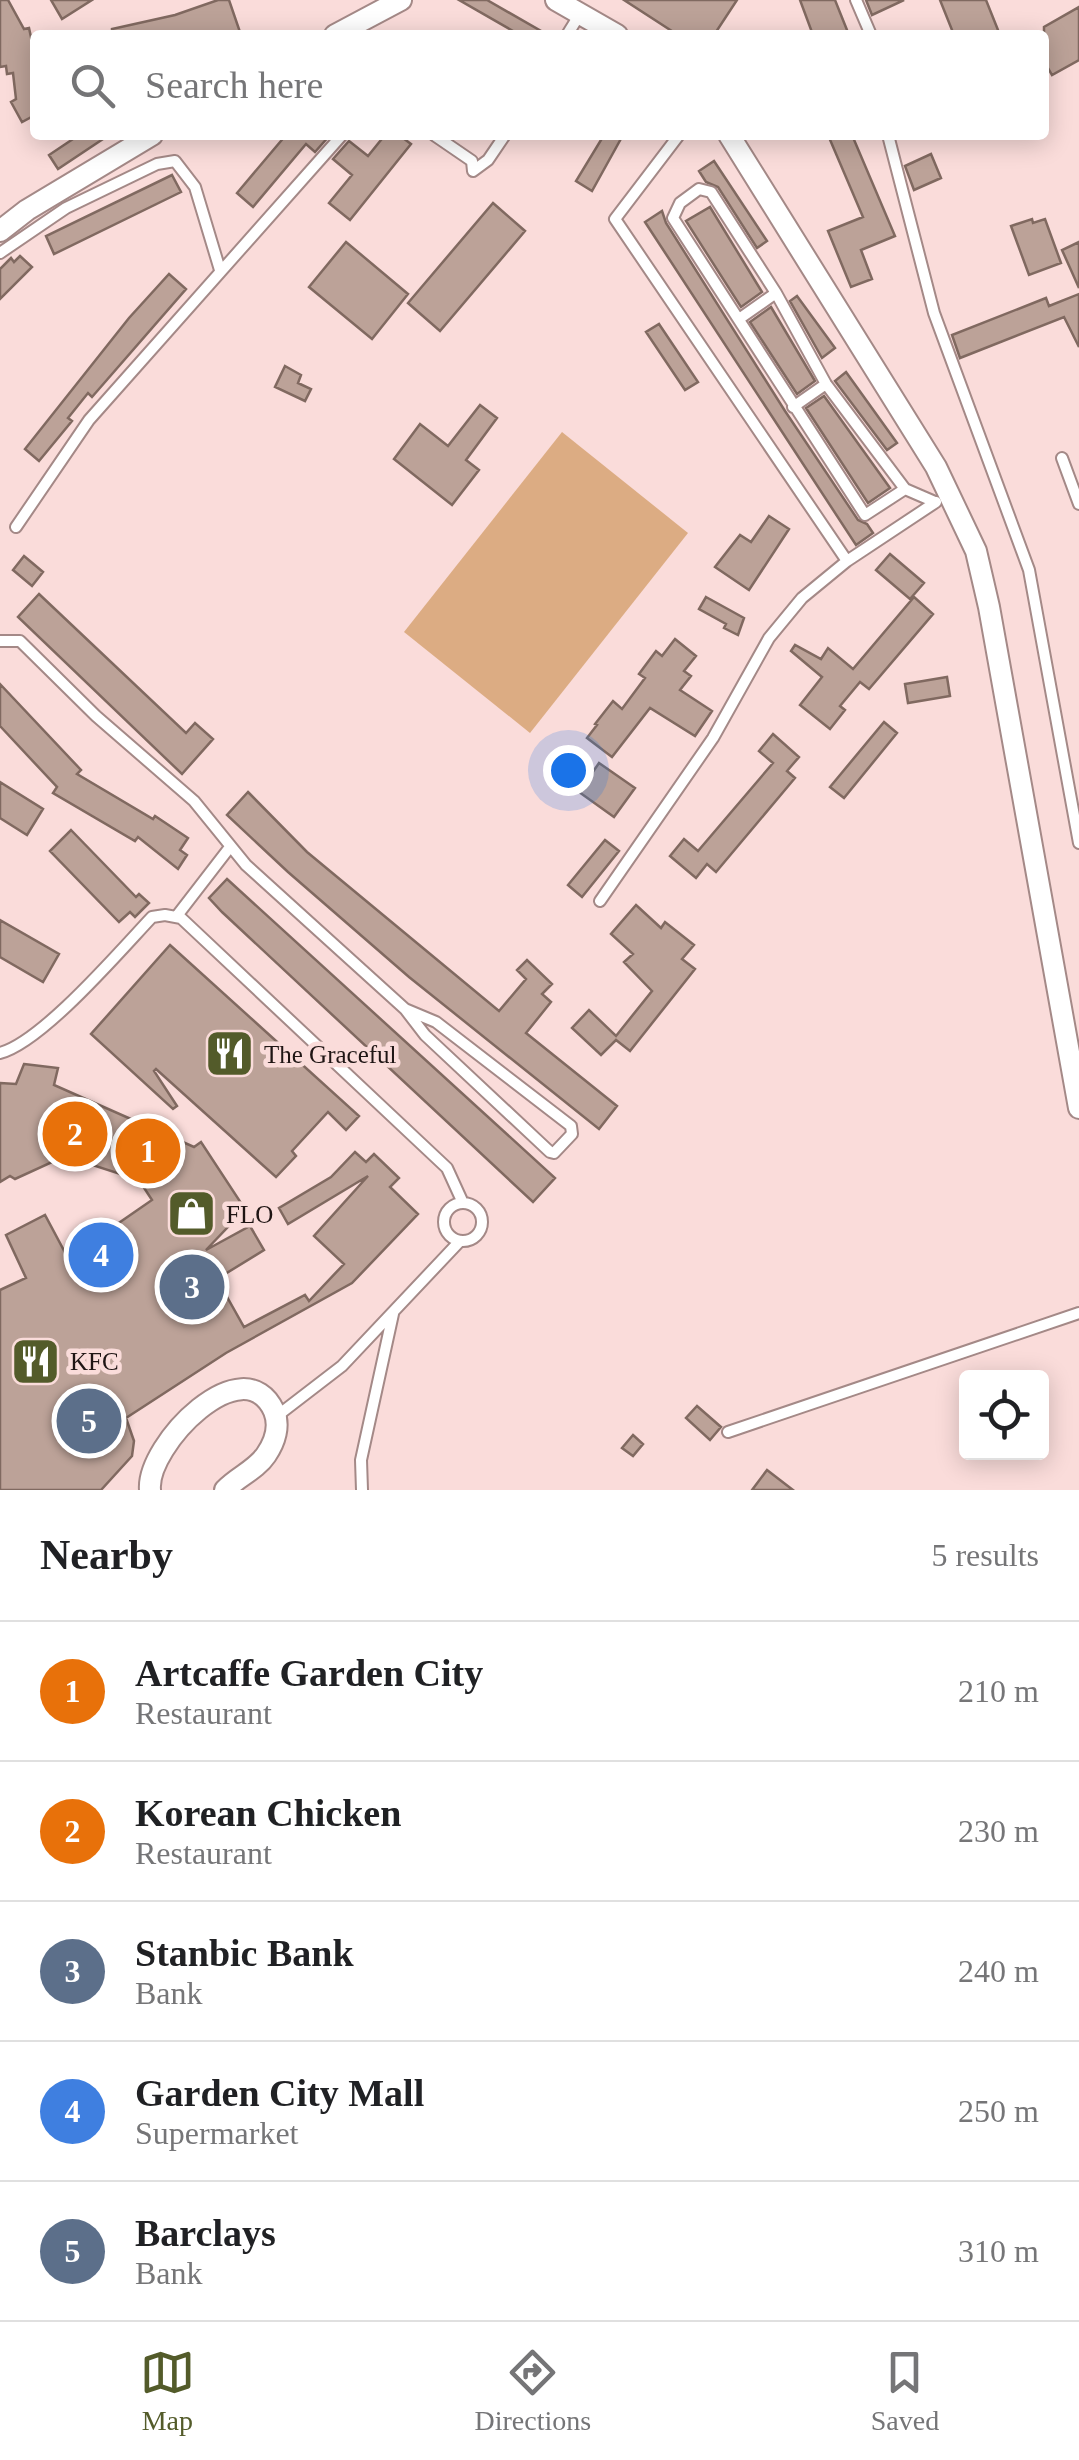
<!DOCTYPE html>
<html lang="en">
<head>
<meta charset="utf-8">
<style>
	body { margin:0; font-family:"Times New Roman",serif; background:#f6f6f6; color:#202124 }
	.controls { position:absolute; right:30px; bottom:30px; display:grid; overflow:hidden; border-radius:10px; box-shadow:0 5px 25px #0003 }
	.controls button { width:90px; height:90px; display:grid; place-items:center; padding:0; border:0; border-bottom:2px solid #e0e0e0; background:#fff; color:#202124; font:50px sans-serif }
	.you { position:absolute; left:568px; top:770px; width:35px; height:35px; margin:-25px; border:8px solid #fff; border-radius:50%; background:#1a73e8; box-shadow:0 0 0 15px #1a73e833 }
	.badge { display:grid; place-items:center; width:65px; height:65px; border-radius:50%; background:#535b2a; color:#fff; font-size:32px; font-weight:700 }
	.pin { position:absolute; translate:-50% -50%; border:5px solid #fff; box-shadow:0 2px 10px #0006 }
	.list { margin:0; padding:0; list-style:none }
	h2 { display:flex; justify-content:space-between; align-items:center; height:130px; margin:0; padding:0 40px; font-size:42px }
	h2 small { font-size:32px; font-weight:400; color:#757577 }
	.list li { display:grid; grid-template-columns:65px 1fr auto; gap:30px; align-items:center; box-sizing:border-box; height:140px; padding:0 40px; border-top:2px solid #e0e0e0 }
	.list b { display:block; font-size:38px; white-space:nowrap }
	.list p { margin:0; font-size:32px; white-space:nowrap; color:#757577 }
	.list em { font-size:32px; font-style:normal; color:#757577 }
	.icon { flex:none; width:55px; height:55px; fill:none; stroke:currentColor; stroke-width:2; stroke-linecap:round; stroke-linejoin:round }
	.map { position:relative; flex:none; width:1079px; height:1490px; overflow:hidden }
	.search { position:absolute; background:#fff; box-shadow:0 5px 25px #0003; left:30px; right:30px; top:30px; height:110px; display:flex; align-items:center; gap:25px; box-sizing:border-box; padding:0 35px; border-radius:10px; color:#757577; font-size:38px }
	.sheet { height:830px; background:#fff }
	nav { display:flex; justify-content:space-around; align-items:center; box-sizing:border-box; height:140px; border-top:2px solid #e0e0e0; background:#fff; font-size:28px; color:#757577 }
	nav a { display:grid; justify-items:center; gap:5px }
	nav .on { color:#535b2a }
	.map>svg:first-child { display:block }
</style>
</head>
<body>
<div class="map">
<svg width="1079" height="1490" viewBox="0 0 1079 1490">
	<rect width="100%" height="100%" fill="#fadcda"/>
	<!-- green -->
	<path fill="#dcac83" d="M562,432L688,533L530,733L404,632Z"/>
	<!-- building -->
	<path fill="#bca298" stroke="#806960" stroke-width="2.5" d="M0,0H8L24,29L29,28L32,42L35,115L22,122L11,102L16,99L13,73L7,74L6,66L0,67Z
		M51,0H92L62,19Z
		M218,0H229L241,35H112V29L175,15Z
		M459,0H487L548,35H520Z
		M624,0H737L714,35H678Z
		M800,0H835L849,35H813Z
		M866,0H904L872,15Z
		M940,0H986L1000,35H954Z
		M1079,7V60L1052,75L1044,61V27Z
		M79,135H109L58,169L49,155Z
		M286,135H330L315,152L306,144L253,207L237,193Z
		M385,135H399L411,144L350,220L329,203L352,175L333,159L349,141L368,156Z
		M604,135H623L592,191L576,181Z
		M828,135H852L895,236L861,250L872,279L851,287L828,231L863,217Z
		M931,154L941,178L914,190L905,166Z
		M714,161L767,241L757,248L718,187L706,182L699,171Z
		M172,175L181,192L54,254L46,236Z
		M493,203L525,231L440,331L408,303Z
		M710,207L762,292L741,307L686,221Z
		M662,211L666,223L785,411L858,520L867,524L873,533L856,545L645,222Z
		M1032,219L1033,223L1045,219L1061,263L1029,275L1011,226Z
		M346,242L408,294L372,339L309,287Z
		M1079,242V288L1062,250Z
		M20,256L32,267L0,299V269L11,258L14,262Z
		M169,274L186,289L92,397L88,393L68,418L72,421L39,461L25,449L129,318Z
		M1079,294V347L1064,317L960,358L952,335L1046,298L1049,306Z
		M797,296L835,348L822,358L790,301Z
		M771,307L815,381L797,394L750,322Z
		M659,324L698,382L685,390L646,332Z
		M285,366L301,375L298,383L311,389L305,401L275,387Z
		M846,372L897,443L887,450L835,381Z
		M824,396L890,488L868,503L806,408Z
		M480,405L497,418L466,460L479,470L452,505L394,459L420,424L448,446Z
		M769,516L789,529L749,590L715,567L740,535L751,542Z
		M890,554L924,583L910,599L876,570Z
		M24,556L43,572L32,586L13,570Z
		M39,594L186,733L195,723L213,739L182,774L18,617Z
		M706,597L744,618L738,635L724,628L726,624L699,609Z
		M914,597L933,614L869,689L860,682L840,706L845,710L830,729L800,705L822,677L791,651L795,645L821,659L828,648L853,669Z
		M675,639L696,656L684,671L691,676L680,690L712,711L695,736L650,708L612,757L587,738L597,725L595,724L613,701L622,709L645,678L639,674L656,651L662,656Z
		M947,677L950,696L908,703L905,684Z
		M0,684L81,770L77,774L153,819L155,816L188,838L180,850L187,855L178,869L138,837L135,841L53,793L57,787L0,726Z
		M884,722L897,733L844,798L830,787Z
		M773,734L799,757L787,771L795,778L716,872L707,864L696,878L670,856L684,839L698,851L773,763L759,751Z
		M599,763L635,788L614,817L579,792Z
		M0,782L43,809L27,835L0,818Z
		M248,792L307,852L499,1011L526,979L517,970L527,960L552,984L542,994L551,1002L526,1033L617,1106L599,1129L409,977L288,872L227,815Z
		M71,830L136,897L139,894L149,903L135,917L130,912L119,922L50,851Z
		M605,840L619,851L582,897L568,885Z
		M227,879L555,1178L533,1202L222,912L209,898Z
		M636,905L661,928L665,922L694,945L682,959L695,969L630,1051L616,1040L601,1055L572,1028L589,1010L616,1036L652,991L624,962L633,954L611,934Z
		M0,920L59,954L43,982L0,957Z
		M170,945L359,1116L346,1130L328,1112L292,1151L296,1156L276,1177L156,1069L154,1071L177,1106L173,1109L91,1034Z
		M24,1064L58,1068L54,1085L194,1147L201,1142L245,1209L206,1250L250,1226L264,1250L217,1279L244,1327L305,1295L309,1301L344,1264L314,1236L368,1176L288,1224L279,1208L331,1177L355,1152L366,1162L374,1154L399,1178L390,1187L418,1214L352,1283L226,1353L126,1418L134,1441L132,1456L101,1490H0V1290L26,1278L6,1235L45,1215L68,1258L102,1240L100,1236L152,1200L139,1180L65,1156L15,1179L10,1176L0,1182V1083L16,1084Z
		M697,1406L721,1427L710,1440L686,1418Z
		M633,1435L643,1444L633,1456L622,1448Z
		M767,1470L793,1490H752Z"/>
	<g fill="none" stroke-linecap="round" stroke-linejoin="round">
		<defs>
			<path id="lane" d="M856,0L871,35
				M567,35L580,14
				M434,135L472,161L473,171L488,160L505,135
				M679,135L615,219L847,561L936,502
				M888,135L934,313L1029,570L1079,843
				M0,253L66,208L157,164L175,161L195,187L220,270
				M739,319L776,293
				M793,407L826,384
				M1062,458L1079,504
				M905,489L826,384L776,293L711,192L699,189L680,203L673,218L865,515L905,489L935,502
				M16,527L89,420L342,135
				M0,641H20L96,716L194,801L246,865L405,1009L425,1035L550,1152L554,1153L572,1134L571,1126L436,1022L405,1009
				M600,901L713,738L769,638L802,598L847,561
				M176,917L230,847
				M0,1053C42,1042 119,952 152,917L165,915L181,918L447,1168L463,1203
				M444 1222a19 19 0 1 1 38 0a19 19 0 1 1-38 0Z
				M277,1416L342,1366L460,1241
				M728,1432L1079,1313
				M362,1490L361,1460L393,1314"/>
			<path id="street" d="M556,0L617,35
				M335,35L401,0
				M729,135L936,467L976,551L989,607L1079,1108
				M0,231L27,210L152,135
				M150,1490C146,1445 244,1345 274,1411C280,1426 275,1442 266,1455C256,1470 237,1477 225,1490"/>
		</defs>
		<!-- lane casing -->
		<use href="#lane" stroke="#a48987" stroke-width="14"/>
		<!-- street casing -->
		<use href="#street" stroke="#a48987" stroke-width="24"/>
		<!-- lane -->
		<use href="#lane" stroke="#fff" stroke-width="10"/>
		<!-- street -->
		<use href="#street" stroke="#fff" stroke-width="20"/>
	</g>
	<!-- icons -->
	<defs>
		<symbol id="restaurant-square" viewBox="-11 -11 22 22"><rect x="-9" y="-9" width="18" height="18" rx="4" fill="#535b2a" stroke="#fadcda"/><path d="M-5-6h1v4h1v-4h1v4h1v-4h1v5L-1.5 .5V6h-2V.5L-5-1ZM5-6V6H3V1.5H1.5Q1.5-4 5-6Z" fill="#fff"/></symbol>
		<symbol id="shop-square" viewBox="-11 -11 22 22"><rect x="-9" y="-9" width="18" height="18" rx="4" fill="#535b2a" stroke="#fadcda"/><path d="M-5-2.5h2.3a2.7 3.5 0 0 1 5.4 0H5L5.5 6h-11ZM-1.5-2.5h3a1.5 2.3 0 0 0-3 0Z" fill="#fff"/></symbol>
	</defs>
	<g fill-rule="evenodd">
		<use href="#restaurant-square" x="202" y="1026" width="55" height="55"/>
		<use href="#shop-square" x="164" y="1186" width="55" height="55"/>
		<use href="#restaurant-square" x="8" y="1334" width="55" height="55"/>
	</g>
	<g text-anchor="middle" dominant-baseline="central" stroke-width="9" stroke-linejoin="round" paint-order="stroke">
		<!-- poi labels -->
		<g font-size="25" fill="#1f1514" stroke="#fadcda" text-anchor="start">
			<text x="264" y="1054">The Graceful</text>
			<text x="226" y="1214">FLO</text>
			<text x="70" y="1361">KFC</text>
		</g>
	</g>
</svg>
<div class="controls">
<button><svg class="icon" aria-label="locate" viewBox="0 0 24 24"><circle cx="12" cy="12" r="6"/><path d="M12 2v4M12 18v4M2 12h4M18 12h4"/></svg></button>
</div>
<div class="you"></div>
<div class="pin badge" style="left:148px;top:1151px;background:#e8710a">1</div>
<div class="pin badge" style="left:75px;top:1134px;background:#e8710a">2</div>
<div class="pin badge" style="left:192px;top:1287px;background:#5c6f8a">3</div>
<div class="pin badge" style="left:101px;top:1255px;background:#3f7fe0">4</div>
<div class="pin badge" style="left:89px;top:1421px;background:#5c6f8a">5</div>
<div class="search"><svg class="icon" aria-label="search" viewBox="0 0 24 24"><circle cx="10" cy="10" r="6"/><path d="M15 15l6 6"/></svg>Search here</div>
</div>
<section class="sheet">
<h2>Nearby<small>5 results</small></h2>
<ul class="list">
<li><span class="badge" style="background:#e8710a">1</span><div><b>Artcaffe Garden City</b><p>Restaurant</p></div><em>210 m</em></li>
<li><span class="badge" style="background:#e8710a">2</span><div><b>Korean Chicken</b><p>Restaurant</p></div><em>230 m</em></li>
<li><span class="badge" style="background:#5c6f8a">3</span><div><b>Stanbic Bank</b><p>Bank</p></div><em>240 m</em></li>
<li><span class="badge" style="background:#3f7fe0">4</span><div><b>Garden City Mall</b><p>Supermarket</p></div><em>250 m</em></li>
<li><span class="badge" style="background:#5c6f8a">5</span><div><b>Barclays</b><p>Bank</p></div><em>310 m</em></li>
</ul>
</section>
<nav>
<a class="on"><svg class="icon" aria-label="map" viewBox="0 0 24 24"><path d="M3 6l6-2 6 2 6-2v14l-6 2-6-2-6 2zM9 4v14M15 6v14"/></svg>Map</a>
<a><svg class="icon" aria-label="directions" viewBox="0 0 24 24"><path d="M12 3l9 9-9 9-9-9zM9 14v-3h6M13 9l2 2-2 2"/></svg>Directions</a>
<a><svg class="icon" aria-label="saved" viewBox="0 0 24 24"><path d="M7 4h10v16l-5-4-5 4z"/></svg>Saved</a>
</nav>
</body>
</html>
